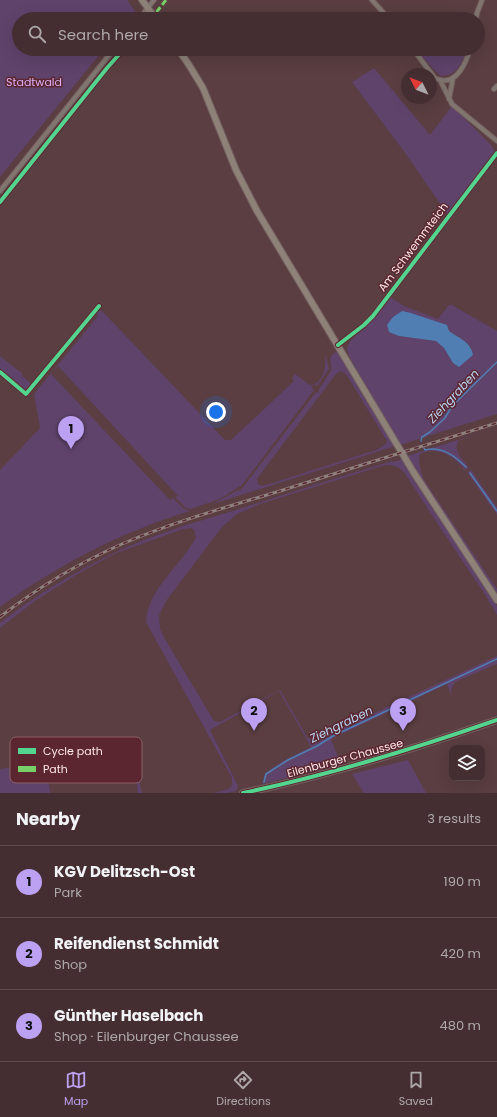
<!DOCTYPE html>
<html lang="en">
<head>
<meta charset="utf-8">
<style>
	body { margin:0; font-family:Poppins,sans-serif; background:#4e3a3d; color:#f1f3f6 }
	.controls { position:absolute; right:12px; bottom:12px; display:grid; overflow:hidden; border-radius:8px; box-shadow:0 4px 16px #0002 }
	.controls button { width:36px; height:36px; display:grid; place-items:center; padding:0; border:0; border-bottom:1px solid #5c4a4d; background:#442e31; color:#f1f3f6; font:20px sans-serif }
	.compass { position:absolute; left:401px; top:68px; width:36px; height:36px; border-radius:50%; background:#442e31; box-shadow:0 4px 16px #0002; rotate:312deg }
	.you { position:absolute; left:216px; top:412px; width:14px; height:14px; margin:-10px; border:3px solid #fff; border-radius:50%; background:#1a73e8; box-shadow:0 0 0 6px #1a73e833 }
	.badge { display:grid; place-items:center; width:26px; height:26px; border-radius:50%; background:#bca0f2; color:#111; font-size:13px; font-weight:700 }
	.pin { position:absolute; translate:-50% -33px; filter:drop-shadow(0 1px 2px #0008) }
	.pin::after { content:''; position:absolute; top:21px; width:14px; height:12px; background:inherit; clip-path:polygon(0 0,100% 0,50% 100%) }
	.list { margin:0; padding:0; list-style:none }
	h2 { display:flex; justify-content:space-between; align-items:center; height:52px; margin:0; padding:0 16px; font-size:17px }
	h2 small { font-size:13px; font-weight:400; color:#afa8ab }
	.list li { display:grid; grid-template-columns:26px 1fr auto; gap:12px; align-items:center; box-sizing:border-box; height:72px; padding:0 16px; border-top:1px solid #5c4a4d }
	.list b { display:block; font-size:15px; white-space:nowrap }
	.list p { margin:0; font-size:13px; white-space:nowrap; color:#afa8ab }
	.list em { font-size:13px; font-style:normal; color:#afa8ab }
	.icon { flex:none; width:22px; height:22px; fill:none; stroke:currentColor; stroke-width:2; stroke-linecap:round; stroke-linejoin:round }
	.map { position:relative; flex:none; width:497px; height:793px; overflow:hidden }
	.search { position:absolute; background:#442e31; box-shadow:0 4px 16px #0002; left:12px; right:12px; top:12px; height:44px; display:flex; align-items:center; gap:10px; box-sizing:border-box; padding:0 14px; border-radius:22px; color:#afa8ab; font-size:15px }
	.sheet { height:268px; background:#442e31 }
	nav { display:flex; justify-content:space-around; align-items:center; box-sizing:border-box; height:56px; border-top:1px solid #5c4a4d; background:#442e31; font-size:11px; color:#afa8ab }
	nav a { display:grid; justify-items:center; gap:2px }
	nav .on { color:#bca0f2 }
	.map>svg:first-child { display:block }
</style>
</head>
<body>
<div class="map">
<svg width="497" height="793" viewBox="0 0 497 793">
	<rect width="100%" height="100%" fill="#5a3e41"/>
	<!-- green -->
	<path fill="#5f436b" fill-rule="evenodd" d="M0,0H127L135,11L128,19H19V49H104L0,177Z
		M416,49H444L465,56C458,68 456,75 441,76L434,70Z
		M374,68L430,135L452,106L491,145L495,152L448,215L403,150L352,82Z
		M390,297L404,306L438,319L449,305H452L497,331V414L400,445L349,356L347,348L350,341L374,318ZM411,313L447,325L449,331L461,338L472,348L453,363L444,348L436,341L399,336Z
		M97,311H102L225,440H231L294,381L292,378L295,374L310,385C325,384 326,364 325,353L329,369L317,386L314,384L311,387L314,390L242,485L220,499L191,509L186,508L175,497L178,496L58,366L51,374L170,500L173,498L183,508L190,511C121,532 58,565 0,607V470L40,428L34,394L98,316L95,313Z
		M337,351L395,446L213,504L238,490L240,491L316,392L318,393L319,391V389L331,371C333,361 325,359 337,351ZM341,371L346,374L387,441L386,444L376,450L263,486L258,484L257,479L265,468L336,374Z
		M0,356L23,374L22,376L33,385L26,394L0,372Z
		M497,428L460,440C450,448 464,461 469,468L465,470C455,457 436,445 420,454C417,462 421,472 424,480L497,589V595L417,473L407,456Z
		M402,459L497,606V615L484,593L441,529L406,475C400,467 395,465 385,465L260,504L237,514L222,527L166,601L159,615L160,629L165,639L214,721L220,722L280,690L307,737L314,741L497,656V664L455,682L451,690V695L447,684L331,739L341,765L262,784L265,773L283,761L311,747L279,691L210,730L238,786L236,791L227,793H213L229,789L232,785V778L146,622C148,587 181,567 196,537L194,530L191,528L183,529L114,554L76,575L35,601L0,628V623C36,595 75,572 116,552C155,534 196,522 236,510C288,493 340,477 392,461L393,462Z
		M471,470L497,507V515L467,472Z
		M108,755L114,757L137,770L142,793H138L135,771L106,772L104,758L86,759L47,764L50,793H0V769L64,758Z
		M408,760L426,793H364L352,774Z"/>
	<!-- water -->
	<path fill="#507eb2" d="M402,311L411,313L447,325L449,331C459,338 471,342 473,355L459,367L453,363L444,348L436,341L399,336L389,332L387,325L393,317Z"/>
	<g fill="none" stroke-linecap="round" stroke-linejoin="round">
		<!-- stream -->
		<path stroke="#507eb2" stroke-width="1.5" d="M421,441L422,437L430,432L445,418L452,406L497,362
			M424,448L425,450C442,446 455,456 466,467
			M470,473L497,511
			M264,782L266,774L288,760L317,746L333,736L497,659"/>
		<defs>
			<path id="street" d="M372,0L389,19
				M139,19L154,0
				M476,19L477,13L482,0
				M413,49L428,69L435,78L440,80L452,104L497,141
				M440,80C457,84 466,63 470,49
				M494,89L497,86
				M449,99L453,78
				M0,191L114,49
				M338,345L364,325L373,316L497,153
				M0,372L26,394L99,306"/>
			<path id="secondary" d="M142,0L156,19
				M178,49L189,65L203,88L236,170L257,211L414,473L497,600
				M243,793C329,775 414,749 497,720"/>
		</defs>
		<!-- street casing -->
		<use href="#street" stroke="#725c5e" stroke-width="6"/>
		<!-- secondary casing -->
		<use href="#secondary" stroke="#725c5e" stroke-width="8"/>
		<!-- street -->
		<use href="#street" stroke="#81766f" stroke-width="4"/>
		<!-- secondary -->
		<use href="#secondary" stroke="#8d8178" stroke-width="6"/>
		<defs>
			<path id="rail" d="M0,617C37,588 79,563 122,544C173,522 227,507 280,491C352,468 425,445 497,423"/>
		</defs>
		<!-- rail casing -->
		<use href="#rail" stroke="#8f817e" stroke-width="3"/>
		<!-- rail -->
		<use href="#rail" stroke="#5b262f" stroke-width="1.5" stroke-dasharray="4.5" stroke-linecap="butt"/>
		<!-- quiet -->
		<path stroke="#78d068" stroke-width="3" stroke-dasharray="6 3" stroke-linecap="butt" d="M151,19L166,0"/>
		<defs>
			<path id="cycleway" d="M0,202L107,68L124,49
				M338,345L364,325L373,316L497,153
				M0,372L26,394L99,306
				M243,793C329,775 414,749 497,720"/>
		</defs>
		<!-- cycleway casing -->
		<use href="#cycleway" stroke="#5b262f" stroke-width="6"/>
		<!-- cycleway -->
		<use href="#cycleway" stroke="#53d58f" stroke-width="4"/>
	</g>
	<g text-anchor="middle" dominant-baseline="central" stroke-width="3" stroke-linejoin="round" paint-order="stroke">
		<!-- park labels -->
		<g font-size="11" fill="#dbb0f7" stroke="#5b262f">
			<text x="34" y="82">Stadtwald</text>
		</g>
		<!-- street labels -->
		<g font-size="11" fill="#fde8ea" stroke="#5b262f">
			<text transform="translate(413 247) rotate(-53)">Am Schwemmteich</text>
			<text transform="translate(345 758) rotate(-15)">Eilenburger Chaussee</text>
		</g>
		<!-- water labels -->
		<g font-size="12" font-style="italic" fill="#b8d4f4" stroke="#5b262f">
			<text transform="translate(453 396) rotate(-47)">Ziehgraben</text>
			<text transform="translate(341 724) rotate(-26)">Ziehgraben</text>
		</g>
	</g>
	<!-- legend -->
	<rect x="10" y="737" width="132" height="46" rx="6" fill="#5b262f" stroke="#8c6067" stroke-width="1"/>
	<rect x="18" y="748" width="18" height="6" fill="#53d58f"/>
	<rect x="18" y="766" width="18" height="6" fill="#78d068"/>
	<g font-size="11" fill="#fde8ea">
		<text x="43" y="755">Cycle path</text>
		<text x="43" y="773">Path</text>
	</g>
</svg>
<div class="controls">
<button><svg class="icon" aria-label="layers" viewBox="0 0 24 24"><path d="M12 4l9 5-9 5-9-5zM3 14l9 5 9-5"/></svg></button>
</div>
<svg class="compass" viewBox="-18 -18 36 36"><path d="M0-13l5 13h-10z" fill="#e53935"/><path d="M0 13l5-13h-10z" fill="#afa8ab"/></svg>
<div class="you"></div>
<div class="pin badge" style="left:71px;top:449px">1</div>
<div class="pin badge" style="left:254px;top:731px">2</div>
<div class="pin badge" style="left:403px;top:731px">3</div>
<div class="search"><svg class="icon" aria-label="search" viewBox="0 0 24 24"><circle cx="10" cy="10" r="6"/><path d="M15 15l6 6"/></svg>Search here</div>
</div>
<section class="sheet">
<h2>Nearby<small>3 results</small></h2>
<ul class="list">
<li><span class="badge">1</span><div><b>KGV Delitzsch-Ost</b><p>Park</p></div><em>190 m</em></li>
<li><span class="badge">2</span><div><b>Reifendienst Schmidt</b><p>Shop</p></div><em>420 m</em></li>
<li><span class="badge">3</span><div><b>Günther Haselbach</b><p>Shop · Eilenburger Chaussee</p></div><em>480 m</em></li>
</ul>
</section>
<nav>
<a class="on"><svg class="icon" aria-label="map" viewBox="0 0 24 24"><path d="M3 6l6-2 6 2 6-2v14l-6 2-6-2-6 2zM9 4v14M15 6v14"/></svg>Map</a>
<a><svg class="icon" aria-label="directions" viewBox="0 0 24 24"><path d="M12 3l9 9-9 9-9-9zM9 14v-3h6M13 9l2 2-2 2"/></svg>Directions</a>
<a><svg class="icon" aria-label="saved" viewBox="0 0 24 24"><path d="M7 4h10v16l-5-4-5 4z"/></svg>Saved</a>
</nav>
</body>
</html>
